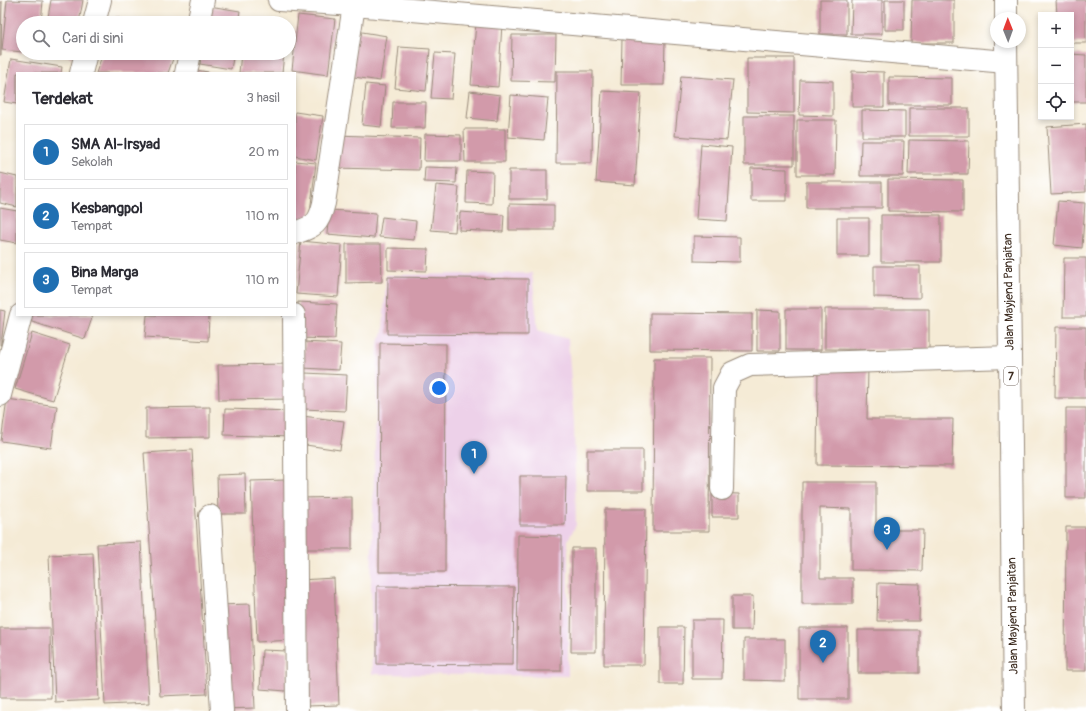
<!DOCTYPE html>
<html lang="id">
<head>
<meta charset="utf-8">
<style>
	body { margin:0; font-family:Pangolin,sans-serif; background:#f2f2f3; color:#2b2b33 }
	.controls { position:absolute; right:12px; top:12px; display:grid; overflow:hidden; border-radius:0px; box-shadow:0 2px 6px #0003 }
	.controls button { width:36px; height:36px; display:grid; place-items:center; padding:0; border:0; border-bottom:1px solid #e1e1e2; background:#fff; color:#2b2b33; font:20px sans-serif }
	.compass { position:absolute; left:990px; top:12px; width:36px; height:36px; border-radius:50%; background:#fff; box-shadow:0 2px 6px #0003; rotate:359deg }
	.you { position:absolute; left:439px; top:388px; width:14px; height:14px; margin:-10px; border:3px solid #fff; border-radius:50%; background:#1a73e8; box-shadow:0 0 0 6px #1a73e833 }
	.badge { display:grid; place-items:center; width:26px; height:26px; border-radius:50%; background:#1f6fb2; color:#fff; font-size:13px; font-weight:700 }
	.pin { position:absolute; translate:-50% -33px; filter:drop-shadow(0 1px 2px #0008) }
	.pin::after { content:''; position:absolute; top:21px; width:14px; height:12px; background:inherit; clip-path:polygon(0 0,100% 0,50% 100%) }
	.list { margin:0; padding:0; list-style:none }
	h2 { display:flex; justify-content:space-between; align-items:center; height:52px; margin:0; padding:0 16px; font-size:17px }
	h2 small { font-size:13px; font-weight:400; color:#7c7c81 }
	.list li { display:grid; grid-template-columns:26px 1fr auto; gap:12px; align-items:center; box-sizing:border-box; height:56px; margin:0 8px 8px; padding:0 8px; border:1px solid #e1e1e2; border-radius:0px }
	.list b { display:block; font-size:15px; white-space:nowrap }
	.list p { margin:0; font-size:13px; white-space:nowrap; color:#7c7c81 }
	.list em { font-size:13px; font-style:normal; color:#7c7c81 }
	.icon { flex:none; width:22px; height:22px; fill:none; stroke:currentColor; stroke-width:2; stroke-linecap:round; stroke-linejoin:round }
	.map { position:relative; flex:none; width:1086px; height:711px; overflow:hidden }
	.search { position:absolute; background:#fff; box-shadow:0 2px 6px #0003; left:16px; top:16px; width:280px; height:44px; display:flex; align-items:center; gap:10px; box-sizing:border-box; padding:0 14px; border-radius:22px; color:#7c7c81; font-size:15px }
	.panel { position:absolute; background:#fff; box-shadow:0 2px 6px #0003; left:16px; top:72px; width:280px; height:244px; border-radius:0px }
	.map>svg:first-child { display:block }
</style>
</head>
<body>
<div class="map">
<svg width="1086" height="711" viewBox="0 0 1086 711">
	<rect width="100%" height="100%" fill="#fff"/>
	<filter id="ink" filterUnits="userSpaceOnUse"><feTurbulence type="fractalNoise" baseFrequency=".025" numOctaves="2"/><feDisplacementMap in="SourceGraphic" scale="8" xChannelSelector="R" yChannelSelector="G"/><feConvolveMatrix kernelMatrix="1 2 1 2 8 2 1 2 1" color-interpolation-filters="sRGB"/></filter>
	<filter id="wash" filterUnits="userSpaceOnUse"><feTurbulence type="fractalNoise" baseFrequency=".012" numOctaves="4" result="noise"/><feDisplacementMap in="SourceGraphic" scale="16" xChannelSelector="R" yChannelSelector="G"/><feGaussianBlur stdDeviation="0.9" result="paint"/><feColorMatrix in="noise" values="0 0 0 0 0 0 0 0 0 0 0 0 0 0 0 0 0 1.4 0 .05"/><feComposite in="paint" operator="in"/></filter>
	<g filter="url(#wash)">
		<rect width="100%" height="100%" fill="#f5ebd6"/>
		<!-- built -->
		<path fill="#edd1e9" d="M532,273L538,330L568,339L574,423L576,525L568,540V676L372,674L371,582L378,343L383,333L386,275Z"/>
		<g id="blocks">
			<!-- building -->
			<path fill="#d29aaa" d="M7,0L43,1L41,23H23V52L2,50Z
				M51,0H83L79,23H47Z
				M820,0H847V34H820Z
				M852,0H882V34H851Z
				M885,0H904V30H885Z
				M912,0H954V43H911Z
				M1056,0H1086V43H1071V15H1057Z
				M0,2H2L1,55H0Z
				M209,6L240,11L238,23H206Z
				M298,15L335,19L328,75L292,70Z
				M116,17L131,23H114Z
				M476,22L502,24L498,87L471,85Z
				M356,31L387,36L380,81L348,76Z
				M512,35H556L555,82L511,81Z
				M622,39L665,40L664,85H621Z
				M399,47L430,49L426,91L395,88Z
				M57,53H73L72,57Z
				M103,53H175L168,73H96Z
				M201,53H234L231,69L200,64Z
				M241,53H284L282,73H239Z
				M435,53L455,54L451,99L431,98Z
				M1071,54L1086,55V102H1071Z
				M747,58H794V113L747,112Z
				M11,59L62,67L61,73H17V104L4,102Z
				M191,69L208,72V73H190Z
				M557,71H593L592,163H556Z
				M852,71L884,72V107H852Z
				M681,76L733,80L727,140L675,136Z
				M889,77L952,78V105H889Z
				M800,80L833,81V116L799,115Z
				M366,84L385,86L381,127L362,125Z
				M470,91L500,95L497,121L467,118Z
				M602,91L641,93L635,185L596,182Z
				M511,95L548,98L544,140L508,137Z
				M393,102H426L425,128H392Z
				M909,108H969V136H909Z
				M862,110L905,111V137H862Z
				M295,112L323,116L316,160L295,156Z
				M744,116H794V165H744Z
				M797,120H836L835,175H797Z
				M1086,124V192L1051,194L1047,127Z
				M464,129H505V162H465Z
				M425,134L461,135V161H424Z
				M336,135L420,138L419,170L335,168Z
				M909,140L969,141L968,174H908Z
				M861,141H904L903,176H860Z
				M701,144L732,147L727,221L696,219Z
				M295,161L316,163L309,221L295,219Z
				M425,167L457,168L456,183L424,182Z
				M751,168L787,169V201H751Z
				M509,170H547V199H509Z
				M467,171L493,172L492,204L466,203Z
				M0,173L17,177V207L0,203Z
				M888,179L963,180V212L888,211Z
				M806,182H882V208H806Z
				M436,185L459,187L455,232L431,230Z
				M1058,201L1085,203L1082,248L1054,245Z
				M509,204L554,205V230H509Z
				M0,208L17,211V243L0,240Z
				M329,210L376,213L374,238L327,234Z
				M460,212L504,215L503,232L459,230Z
				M881,215H941V262H881Z
				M382,217L416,221L414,240L379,237Z
				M837,218H869V256H837Z
				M694,236L740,237V262L694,261Z
				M301,241L342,245L338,297L296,294Z
				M346,244H381L382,282L346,283Z
				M388,248L428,249L427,271L388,270Z
				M1064,258H1086V317H1063Z
				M874,266H920V298L874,297Z
				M388,277L528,279V335L387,334Z
				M298,302L337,304L335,339L297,338Z
				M786,309H821V350H786Z
				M825,309H929V350L825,349Z
				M0,310L5,311L1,345H0Z
				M757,310L780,311V351H757Z
				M650,313L752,314V351L650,350Z
				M28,315H93L85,339L26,320Z
				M147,315H209L208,341L145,337Z
				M1056,327H1086V398H1055Z
				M32,333L70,345L53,400L15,389Z
				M305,342L341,344L339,370L303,368Z
				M380,343L446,344L445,572H379Z
				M654,358H710L709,531H653Z
				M292,364L293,399L219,400L218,365Z
				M818,368H868L867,419H953L952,466L817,465Z
				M305,373L347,375L345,411L304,409Z
				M7,399L57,406L51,448L1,441Z
				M210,407V437L146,438V408Z
				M1066,408H1086V498H1066Z
				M225,409L293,411V437L224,435Z
				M302,416L344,421L340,450L299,444Z
				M192,450L207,694L160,696L144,453Z
				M587,450H643V491H587Z
				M245,474L246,514H218L217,475Z
				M520,476H566L565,525H520Z
				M286,480L292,640L257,642L251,481Z
				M802,482H876V530H923L922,571L851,570V509L820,508V578H853V604H802Z
				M712,493L739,494V517H712Z
				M352,497V549H301L300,498Z
				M605,509H646L644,665H604Z
				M1066,527H1086V671H1065Z
				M518,535L562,536L561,671H517Z
				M141,542L149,703L105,705L97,544Z
				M572,548H596V652H571Z
				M93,553L99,700L55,702L49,555Z
				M334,578L339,705L306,706L300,580Z
				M878,583L920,584L919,621H877Z
				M377,586L514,587L513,665L377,664Z
				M732,596H753L752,630H732Z
				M250,604L255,708L223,709L218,605Z
				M692,620H723L722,679H692Z
				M660,627H684L683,684H660Z
				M0,628H50L51,698H0Z
				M799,628H848V699H799Z
				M858,630H919V673H858Z
				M744,639H785V681L744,680Z
				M262,650L288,651L286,691L260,689Z"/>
		</g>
	</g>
	<g filter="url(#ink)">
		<use href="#blocks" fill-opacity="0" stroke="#988a7a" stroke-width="1"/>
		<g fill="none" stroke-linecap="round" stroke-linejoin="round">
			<defs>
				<path id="minor" d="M279,0L354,5L1006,62
					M94,23L100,0
					M198,23L203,0
					M81,73L86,53
					M186,73L190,53
					M295,233C315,226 319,224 324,203L354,5
					M294,315L297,711
					M0,395L21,315
					M722,489L724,388L732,373L750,365L1010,357
					M210,516L222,711"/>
				<path id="highway" d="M1006,0V18
					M1006,42L1010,357L1014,711"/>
			</defs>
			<!-- minor casing -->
			<use href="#minor" stroke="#988a7a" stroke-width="24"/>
			<!-- highway casing -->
			<use href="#highway" stroke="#988a7a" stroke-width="24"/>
			<!-- minor -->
			<use href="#minor" stroke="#fff" stroke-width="22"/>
			<!-- highway -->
			<use href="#highway" stroke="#fff" stroke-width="22"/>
		</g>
	</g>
	<g text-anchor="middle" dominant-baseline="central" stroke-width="3" stroke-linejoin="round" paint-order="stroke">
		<!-- shield labels -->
		<rect fill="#fff" stroke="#766a62" stroke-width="1" x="1004" y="367" width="14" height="18" rx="3"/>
		<g font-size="11" font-weight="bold" fill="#3b2a1e">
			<text x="1011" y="376">7</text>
		</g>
		<!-- street labels -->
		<g font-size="12" fill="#3b2a1e" stroke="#fff">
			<text transform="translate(1009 292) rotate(-91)">Jalan Mayjend Panjaitan</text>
			<text transform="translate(1013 616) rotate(-91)">Jalan Mayjend Panjaitan</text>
		</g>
	</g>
</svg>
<div class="controls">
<button>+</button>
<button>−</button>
<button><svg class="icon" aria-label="locate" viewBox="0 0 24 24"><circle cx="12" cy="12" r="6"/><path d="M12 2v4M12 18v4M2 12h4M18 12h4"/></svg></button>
</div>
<svg class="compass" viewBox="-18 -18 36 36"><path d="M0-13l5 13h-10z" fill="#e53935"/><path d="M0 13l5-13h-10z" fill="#7c7c81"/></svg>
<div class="you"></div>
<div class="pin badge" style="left:474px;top:474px">1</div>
<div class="pin badge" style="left:823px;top:663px">2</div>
<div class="pin badge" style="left:887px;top:550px">3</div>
<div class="search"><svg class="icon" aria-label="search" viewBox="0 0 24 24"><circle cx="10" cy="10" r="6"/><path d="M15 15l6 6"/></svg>Cari di sini</div>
<section class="panel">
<h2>Terdekat<small>3 hasil</small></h2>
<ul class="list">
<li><span class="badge">1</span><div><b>SMA Al-Irsyad</b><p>Sekolah</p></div><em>20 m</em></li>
<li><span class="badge">2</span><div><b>Kesbangpol</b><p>Tempat</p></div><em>110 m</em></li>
<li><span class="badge">3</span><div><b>Bina Marga</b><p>Tempat</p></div><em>110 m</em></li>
</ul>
</section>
</div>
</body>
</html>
